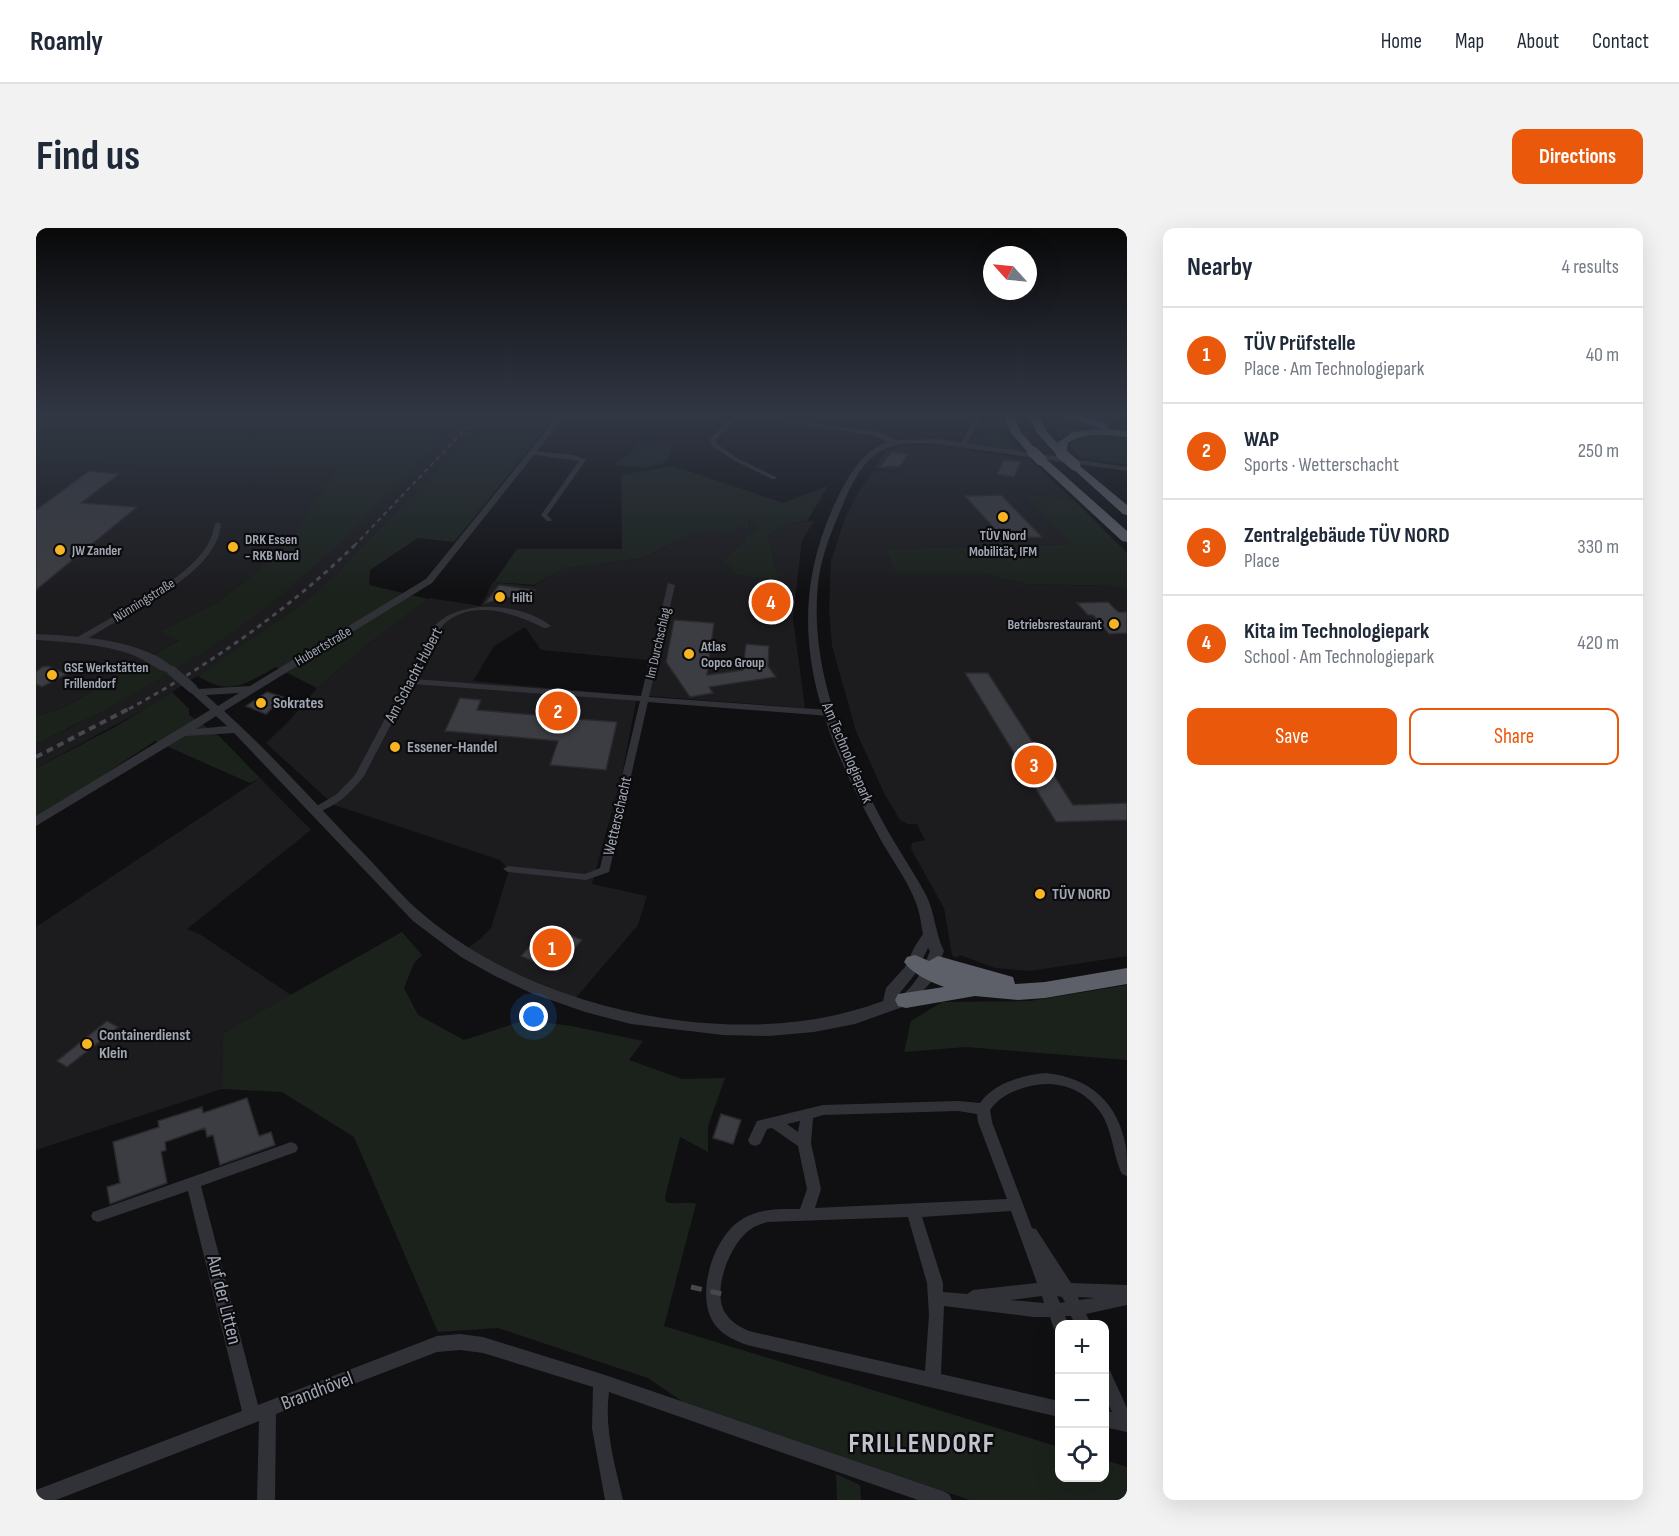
<!DOCTYPE html>
<html lang="en">
<head>
<meta charset="utf-8">
<style>
	body { margin:0; font-family:"Sofia Sans Condensed",sans-serif; background:#f2f2f3; color:#1f2937 }
	.controls { position:absolute; right:18px; bottom:18px; display:grid; overflow:hidden; border-radius:12px; box-shadow:0 6px 24px #0002 }
	.controls button { width:54px; height:54px; display:grid; place-items:center; padding:0; border:0; border-bottom:2px solid #e0e1e3; background:#fff; color:#1f2937; font:30px sans-serif }
	.compass { position:absolute; left:947px; top:18px; width:54px; height:54px; border-radius:50%; background:#fff; box-shadow:0 6px 24px #0002; rotate:297deg }
	.you { position:absolute; left:498px; top:789px; width:21px; height:21px; margin:-15px; border:4px solid #fff; border-radius:50%; background:#1a73e8; box-shadow:0 0 0 9px #1a73e833 }
	.badge { display:grid; place-items:center; width:39px; height:39px; border-radius:50%; background:#ea580c; color:#fff; font-size:20px; font-weight:700 }
	.pin { position:absolute; translate:-50% -50%; border:3px solid #fff; box-shadow:0 2px 6px #0006 }
	.list { margin:0; padding:0; list-style:none }
	h2 { display:flex; justify-content:space-between; align-items:center; height:78px; margin:0; padding:0 24px; font-size:26px }
	h2 small { font-size:20px; font-weight:400; color:#747a83 }
	.list li { display:grid; grid-template-columns:39px 1fr auto; gap:18px; align-items:center; box-sizing:border-box; height:96px; padding:0 24px; border-top:2px solid #e0e1e3 }
	.list b { display:block; font-size:22px; white-space:nowrap }
	.list p { margin:0; font-size:20px; white-space:nowrap; color:#747a83 }
	.list em { font-size:20px; font-style:normal; color:#747a83 }
	.actions { display:flex; gap:12px; padding:18px 24px }
	.actions a { flex:1; padding:14px 0; border:2px solid #ea580c; border-radius:12px; text-align:center; font-size:21px; color:#ea580c }
	.actions .main { background:#ea580c; color:#fff }
	.icon { flex:none; width:33px; height:33px; fill:none; stroke:currentColor; stroke-width:2; stroke-linecap:round; stroke-linejoin:round }
	.map { position:relative; flex:none; width:1091px; height:1272px; overflow:hidden; border-radius:12px }
	header { display:flex; align-items:center; gap:36px; box-sizing:border-box; height:84px; padding:0 30px; background:#fff; border-bottom:2px solid #e0e1e3 }
	header strong { font-size:28px }
	nav { display:flex; gap:33px; margin-inline-start:auto; font-size:21px }
	.intro { display:flex; align-items:center; justify-content:space-between; box-sizing:border-box; height:144px; padding:0 36px }
	h1 { margin:0; font-size:42px }
	.button { padding:15px 27px; border-radius:12px; background:#ea580c; color:#fff; font-size:21px; font-weight:700 }
	main { display:flex; gap:36px; padding:0 36px }
	aside { flex:1; background:#fff; border-radius:12px; box-shadow:0 6px 24px #0002 }
	.map>svg:first-child { display:block }
</style>
</head>
<body>
<header>
<strong>Roamly</strong>
<nav><a>Home</a><a>Map</a><a>About</a><a>Contact</a></nav>
</header>
<div class="intro"><h1>Find us</h1><a class="button">Directions</a></div>
<main>
<div class="map">
<svg width="1091" height="1272" viewBox="0 0 1091 1272">
	<rect width="100%" height="100%" fill="#101012"/>
	<!-- built -->
	<path fill="#1c1c1f" d="M429,188H452L300,346L260,381L192,429L107,482L0,540V516L32,501L128,448L229,379L270,346Z
		M872,218H900L993,231L1039,273L988,265L1037,316L851,321L860,344L944,345L989,356L1077,358L1091,363V728L994,743L959,740L924,727L920,730L916,727L908,680L875,621L876,615L889,612L881,596H872L864,592L848,565L820,503L796,418L793,383L795,333L809,290L823,263L839,242L867,245L839,240L849,223Z
		M0,234H10L301,243L250,316L212,351L180,375L125,404L144,411L27,480L0,488Z
		M719,292L723,301L707,311L710,313L702,347L732,351L740,350L743,345L740,342L732,308L754,295L778,293L766,312L757,390L769,480L613,468L611,432L505,422L489,399L458,418L437,453L601,468L586,547L556,656L611,668L602,697L539,771L523,768L428,722L442,713L455,700L473,642L464,632L298,577L230,515L253,493L281,460L338,411L393,370L445,378L457,354L498,358L528,340L607,330L662,303L670,300L687,304Z
		M224,550L275,602L151,701L165,707L255,767L187,805L186,861L0,922V699Z"/>
	<!-- green -->
	<path fill="#1b221c" d="M0,188H429C377,241 325,297 270,346C191,416 95,471 0,516V488L27,480L143,412L124,404L180,375L212,351L250,316L300,243L0,234Z
		M452,188H520L418,314L382,310L334,342L333,357L392,371L337,412L281,460L240,439C210,455 195,469 162,448L260,381L300,346Z
		M950,188H962L973,210L986,224L935,215Z
		M1011,188C1036,188 1065,199 1091,204H1042L1024,211L1016,199L1053,201L1050,198L1014,197Z
		M1059,206L1091,207V237L1045,230L1033,218L1038,210Z
		M604,212L637,215L631,233C616,242 596,240 579,236L596,224Z
		M637,238L747,275L792,258L771,293L754,295L732,308L740,342L743,345L741,350L733,351L701,347L688,332L710,313L706,311L723,301L719,293H712V300C698,296 699,303 687,304C678,305 672,299 662,303L607,330L529,340L498,357L458,354L481,321H586L585,247Z
		M987,265L1039,273L1091,325V363L1077,358L989,356L944,345H860L850,321L1036,316Z
		M136,464L153,481V487L183,508L224,550L214,555L119,513L0,591V540L79,499Z
		M366,704L386,727L378,735L368,760L382,787L428,812L490,792L535,798L607,813L593,832L646,851L689,850L672,898V924L644,909L629,969L630,974C640,977 650,973 660,976L628,1098L1023,1219V1250H1068L1069,1232L1091,1239V1272H934L647,1174L612,1150L462,1100L402,1104L318,909L246,864L186,861L187,805Z
		M1091,757V832L930,819L868,824L875,793L906,774L994,773Z
		M800,1246L824,1257L825,1272H801Z"/>
	<!-- building -->
	<path fill="#3c3d42" stroke="#2a2a2e" stroke-width="1.5" d="M856,224L872,226L864,238L844,239Z
		M968,232L985,234L978,249L961,246Z
		M53,243L83,246L45,275L101,279L0,362V282Z
		M965,267L1006,309L967,310L929,268Z
		M463,357L499,362V363L449,375Z
		M722,365L749,367L748,387L721,385Z
		M1072,374L1082,384H1091V405L1073,406L1057,387H1052L1041,375Z
		M638,392L678,395L671,447L707,442L710,416L733,418L732,438L740,449L673,459L677,465L654,469L630,434Z
		M12,438L31,446L6,459L0,456V444L6,439Z
		M929,445H952L1037,577L1091,575V592L1020,594Z
		M231,464L247,469L230,486L210,478Z
		M424,470L445,472L441,482L499,487L503,477L544,481L541,491L581,494L570,542L514,537L522,513L409,503Z
		M513,698L546,712L528,733L530,734L521,744L485,728Z
		M71,793L82,799L31,839L21,833Z
		M211,870L223,908L235,904L239,917L184,937L177,907L171,909L169,900L129,914L130,922L125,924L131,955L74,976L71,959L84,955L77,914L123,899L122,893L166,879L167,885Z
		M685,886L705,892L697,916L677,910Z"/>
	<g fill="none" stroke-linecap="round" stroke-linejoin="round">
		<!-- minor -->
		<path fill="#313237" fill-rule="evenodd" d="M697,188H703L680,211L681,216L701,230L740,249V251H736L697,232L676,218L674,211Z
			M916,188H925L939,192L941,188H947L928,219L923,218L937,195Z
			M496,223L538,227L550,232L511,287L516,292L515,293H511L505,287L543,233L494,226L493,225Z
			M182,294L185,296C184,302 183,309 180,314C161,355 86,388 48,413H42V409C78,387 155,351 173,314C176,309 177,302 179,296Z
			M632,355L639,357L613,469L793,482L797,485L793,488L612,474L573,644L550,652L472,644L467,641L472,638L549,646L564,640L604,473L376,456L328,548C315,565 300,579 279,585L274,582L301,566L319,547L399,397C427,370 485,375 515,398L511,400H508C479,385 435,370 407,397C399,406 385,439 379,451L605,468Z
			M1010,845C1055,850 1082,875 1090,919C1091,928 1091,939 1091,948L1086,946L1084,942C1077,924 1076,902 1065,885C1045,856 1011,849 979,863C969,867 961,872 954,882L956,894L996,1000L1000,1001L1035,1055L1091,1057V1077L1050,1086L1055,1096H1039L1035,1088H1029L1032,1096H1023V1103L1018,1101L1014,1089H998L908,1078L905,1146L1023,1173V1189L711,1117C700,1113 688,1108 680,1098C658,1071 676,1013 702,994C720,980 743,981 764,981L771,961L762,918L736,900L731,901L724,916L719,918L714,916L712,912L721,893L787,877L922,873L944,875C958,855 987,847 1010,845ZM922,883L941,886L942,894L971,971L779,980L785,961L775,915L777,890L787,887ZM764,893L762,904L751,896ZM975,983L1001,1055L937,1062L931,1066L907,1064V1055L886,989ZM872,989L891,1055L893,1087L889,1143L713,1103C704,1099 695,1094 690,1086C675,1065 693,1019 711,1004C717,999 724,996 732,994ZM1006,1068L1008,1075L974,1072ZM1021,1068L1026,1069L1029,1074L1024,1075ZM1042,1069L1059,1070L1043,1072Z
			M255,914L260,916L262,920L260,924L165,958L222,1177L401,1108L424,1106L447,1109L566,1146L907,1263L913,1266L916,1272H882L573,1164C568,1201 579,1237 587,1272H569L556,1200L557,1159L447,1125L424,1122L401,1124L240,1186L239,1272H221L223,1193L20,1272H0V1262L206,1183L152,963L62,994L57,992L55,988L57,984Z
			M1068,1141L1074,1143L1091,1180V1204L1068,1199V1183L1076,1184L1068,1168Z"/>
		<!-- tertiary -->
		<path fill="#313237" fill-rule="evenodd" d="M522,188H529L396,355L188,483C240,530 286,583 335,633C352,651 369,672 389,688C503,784 706,827 847,773L850,760L869,739L879,718L887,706C885,696 884,685 880,675C871,650 852,627 840,603C783,498 745,398 796,282C808,256 823,223 852,214L839,208L709,188H729L841,204L861,212L902,211L1091,239V243L902,216C848,211 829,224 808,274C797,300 785,327 782,356C773,444 811,529 853,605C865,626 879,646 890,667C899,685 899,705 908,723L895,754L875,776L819,796L778,804L733,808L687,807L595,796L549,784L495,765L459,748L425,729L377,693L198,505L149,508L0,598V588L174,482L152,462V458H160L163,461L214,458L390,351ZM203,465L182,478L170,467ZM180,488L191,498L160,501ZM892,720L894,723C887,741 880,758 863,769V766L879,746Z
			M0,406C42,408 110,411 141,443L140,445C127,447 110,432 97,427C66,416 33,414 0,412Z"/>
		<!-- motorway -->
		<path fill="#5d6068" fill-rule="evenodd" d="M967,188H977L985,204L1002,224L1001,226H993L975,205Z
			M993,188H1003L1010,202L1021,215L1037,204L1067,201L1027,188H1044L1072,196L1073,198L1069,201L1091,203V209C1071,207 1049,203 1032,215L1030,225L1025,228L1021,227L1001,205Z
			M1005,229L1009,230L1091,303V314L1086,313L1001,234L999,232Z
			M1039,234L1091,277V287L1087,286L1035,239L1033,237Z
			M879,727L893,733L902,728L977,749L979,756L1009,754L1091,740V756L1009,770L982,772L939,768L870,780L862,778L859,772L862,766L908,759C895,754 876,746 868,734L871,729Z"/>
		<!-- rail-far3 -->
		<path stroke="#46484e" stroke-width="2" stroke-dasharray="4.5 4" stroke-linecap="butt" d="M318,318L442,188"/>
		<!-- rail-far2 -->
		<path stroke="#46484e" stroke-width="3" stroke-dasharray="5 4.5" stroke-linecap="butt" d="M93,481C175,436 252,382 319,317"/>
		<!-- rail-far1 -->
		<path stroke="#46484e" stroke-width="4" stroke-dasharray="7 5" stroke-linecap="butt" d="M0,529L96,479"/>
		<!-- rail -->
		<path stroke="#46484e" stroke-width="5" stroke-dasharray="11 9" stroke-linecap="butt" d="M655,1059L691,1067"/>
		<!-- tertiary-bridge -->
		<path stroke="#313237" stroke-width="10" d="M136,443L156,460"/>
		<!-- motorway-bridge -->
		<path stroke="#5d6068" stroke-width="11" d="M997,224L1005,232
			M1025,225L1039,237"/>
	</g>
	<!-- sky -->
	<linearGradient id="sky" x2="0" y2="1"><stop stop-color="#09090a"/><stop offset="0.51" stop-color="#313744"/><stop offset="1" stop-color="#313744" stop-opacity="0"/></linearGradient>
	<rect width="1091" height="366" fill="url(#sky)"/>
	<!-- markers -->
	<g fill="#f8b522" stroke="#0b0b0d" stroke-width="2">
		<circle cx="967" cy="289" r="6"/>
		<circle cx="197" cy="319" r="6"/>
		<circle cx="24" cy="322" r="6"/>
		<circle cx="464" cy="369" r="6"/>
		<circle cx="1078" cy="396" r="6"/>
		<circle cx="653" cy="426" r="6"/>
		<circle cx="16" cy="447" r="6"/>
		<circle cx="225" cy="475" r="6"/>
		<circle cx="359" cy="519" r="6"/>
		<circle cx="1004" cy="666" r="6"/>
		<circle cx="51" cy="816" r="6"/>
	</g>
	<g text-anchor="middle" dominant-baseline="central" stroke-width="4.5" stroke-linejoin="round" paint-order="stroke">
		<!-- far-poi labels -->
		<g font-size="14" font-weight="bold" fill="#a1a6b3" stroke="#0b0b0d" text-anchor="start">
			<text x="967" y="307" text-anchor="middle">TÜV Nord<tspan x="967" dy="16">Mobilität, IFM</tspan></text>
			<text x="209" y="311">DRK Essen<tspan x="209" dy="16">- RKB Nord</tspan></text>
			<text x="36" y="322">JW Zander</text>
			<text x="476" y="369">Hilti</text>
			<text x="1066" y="396" text-anchor="end">Betriebsrestaurant</text>
			<text x="665" y="418">Atlas<tspan x="665" dy="16">Copco Group</tspan></text>
			<text x="28" y="439">GSE Werkstätten<tspan x="28" dy="16">Frillendorf</tspan></text>
		</g>
		<!-- far-street labels -->
		<g font-size="14" fill="#a1a6b3" stroke="#0b0b0d">
			<text transform="translate(108 372) rotate(-32)">Nünningstraße</text>
			<text transform="translate(622 415) rotate(-77)">Im Durchschlag</text>
			<text transform="translate(287 418) rotate(-31)">Hubertstraße</text>
		</g>
		<!-- street labels -->
		<g font-size="16" fill="#a1a6b3" stroke="#0b0b0d">
			<text transform="translate(378 447) rotate(-62)">Am Schacht Hubert</text>
			<text transform="translate(811 525) rotate(67)">Am Technologiepark</text>
			<text transform="translate(582 588) rotate(-77)">Wetterschacht</text>
		</g>
		<!-- poi labels -->
		<g font-size="16" font-weight="bold" fill="#a1a6b3" stroke="#0b0b0d" text-anchor="start">
			<text x="237" y="475">Sokrates</text>
			<text x="371" y="519">Essener-Handel</text>
			<text x="1016" y="666">TÜV NORD</text>
			<text x="63" y="807">Containerdienst<tspan x="63" dy="18">Klein</tspan></text>
		</g>
		<!-- near-street labels -->
		<g font-size="20" fill="#a1a6b3" stroke="#0b0b0d">
			<text transform="translate(188 1072) rotate(76)">Auf der Litten</text>
			<text transform="translate(281 1163) rotate(-21)">Brandhövel</text>
		</g>
		<!-- near-district labels -->
		<g font-size="27" font-weight="bold" letter-spacing="1.5" fill="#c2c5cf" stroke="#0b0b0d">
			<text x="886" y="1216">FRILLENDORF</text>
		</g>
	</g>
</svg>
<div class="controls">
<button>+</button>
<button>−</button>
<button><svg class="icon" aria-label="locate" viewBox="0 0 24 24"><circle cx="12" cy="12" r="6"/><path d="M12 2v4M12 18v4M2 12h4M18 12h4"/></svg></button>
</div>
<svg class="compass" viewBox="-18 -18 36 36"><path d="M0-13l5 13h-10z" fill="#e53935"/><path d="M0 13l5-13h-10z" fill="#747a83"/></svg>
<div class="you"></div>
<div class="pin badge" style="left:516px;top:720px">1</div>
<div class="pin badge" style="left:522px;top:483px">2</div>
<div class="pin badge" style="left:998px;top:537px">3</div>
<div class="pin badge" style="left:735px;top:374px">4</div>
</div>
<aside>
<h2>Nearby<small>4 results</small></h2>
<ul class="list">
<li><span class="badge">1</span><div><b>TÜV Prüfstelle</b><p>Place · Am Technologiepark</p></div><em>40 m</em></li>
<li><span class="badge">2</span><div><b>WAP</b><p>Sports · Wetterschacht</p></div><em>250 m</em></li>
<li><span class="badge">3</span><div><b>Zentralgebäude TÜV NORD</b><p>Place</p></div><em>330 m</em></li>
<li><span class="badge">4</span><div><b>Kita im Technologiepark</b><p>School · Am Technologiepark</p></div><em>420 m</em></li>
</ul>
<div class="actions"><a class="main">Save</a><a>Share</a></div>
</aside>
</main>
</body>
</html>
